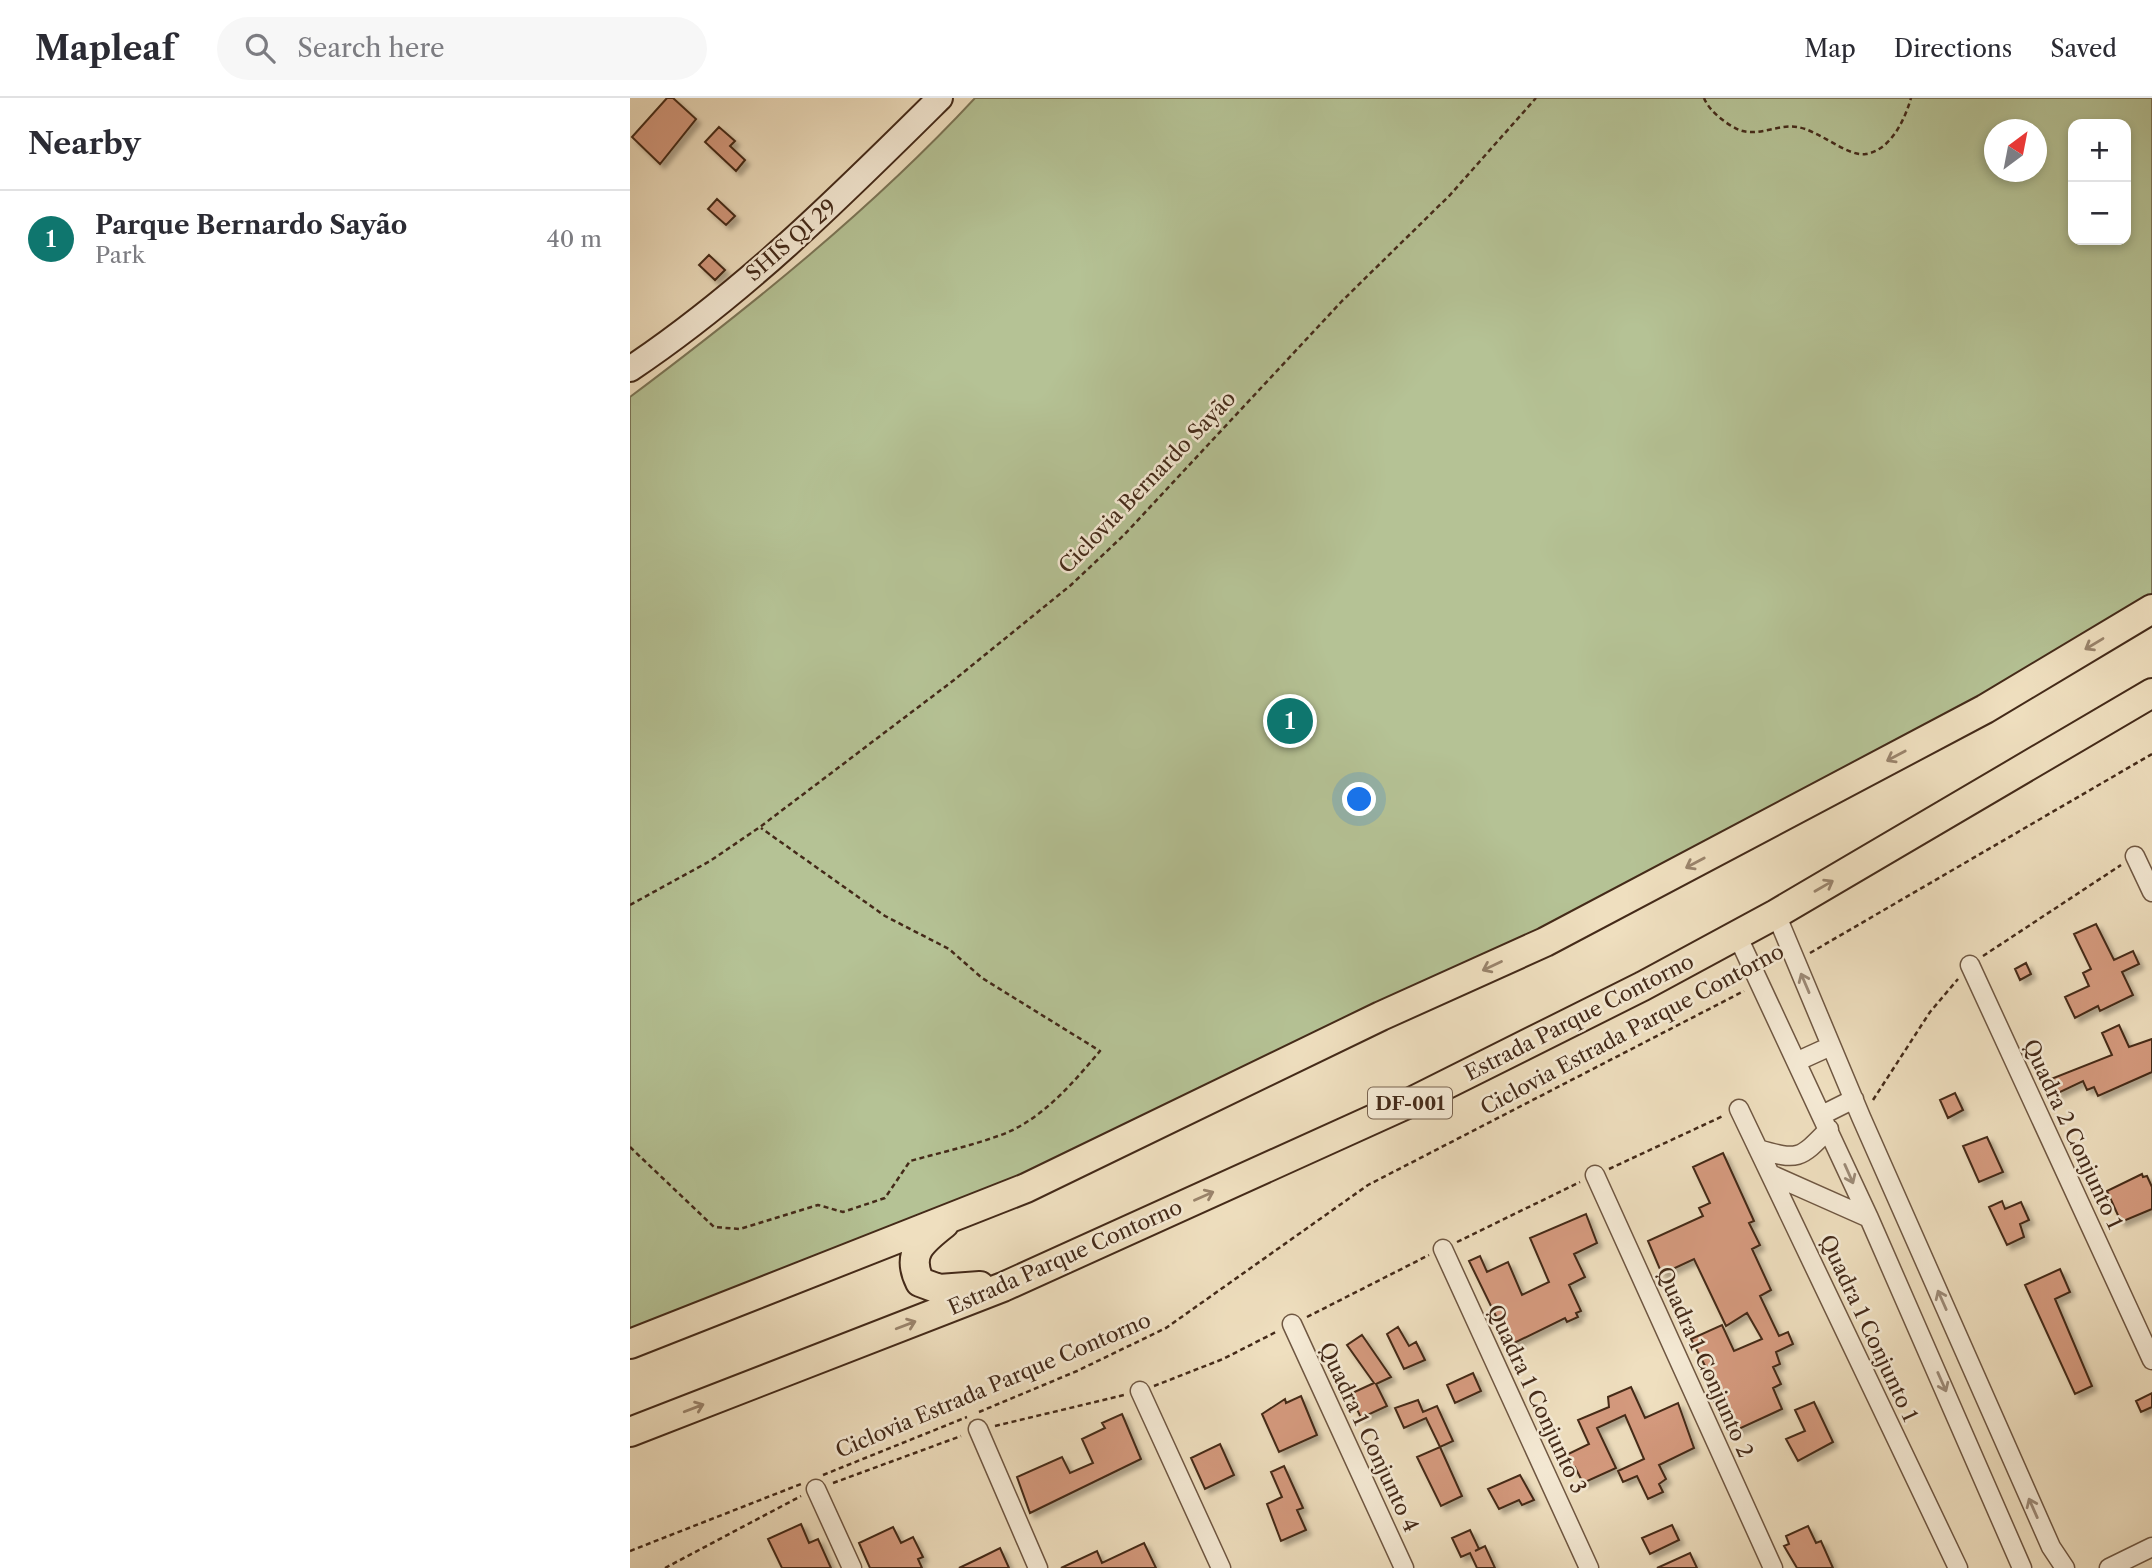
<!DOCTYPE html>
<html lang="en">
<head>
<meta charset="utf-8">
<style>
	body { margin:0; font-family:"Libre Caslon Text",serif; background:#f7f7f7; color:#2b2b33 }
	.controls { position:absolute; right:21px; top:21px; display:grid; overflow:hidden; border-radius:14px; box-shadow:0 4px 10px #0003 }
	.controls button { width:63px; height:63px; display:grid; place-items:center; padding:0; border:0; border-bottom:2px solid #e1e1e2; background:#fff; color:#2b2b33; font:35px sans-serif }
	.compass { position:absolute; left:1354px; top:21px; width:63px; height:63px; border-radius:50%; background:#fff; box-shadow:0 4px 10px #0003; rotate:32deg }
	.you { position:absolute; left:730px; top:702px; width:24px; height:24px; margin:-18px; border:5px solid #fff; border-radius:50%; background:#1a73e8; box-shadow:0 0 0 10px #1a73e833 }
	.badge { display:grid; place-items:center; width:46px; height:46px; border-radius:50%; background:#0f766e; color:#fff; font-size:23px; font-weight:700 }
	.pin { position:absolute; translate:-50% -50%; border:4px solid #fff; box-shadow:0 2px 7px #0006 }
	.list { margin:0; padding:0; list-style:none }
	h2 { display:flex; justify-content:space-between; align-items:center; height:91px; margin:0; padding:0 28px; font-size:30px }
	h2 small { font-size:23px; font-weight:400; color:#7c7c81 }
	.list li { display:grid; grid-template-columns:46px 1fr auto; gap:21px; align-items:center; box-sizing:border-box; height:98px; padding:0 28px; border-top:2px solid #e1e1e2 }
	.list b { display:block; font-size:26px; white-space:nowrap }
	.list p { margin:0; font-size:23px; white-space:nowrap; color:#7c7c81 }
	.list em { font-size:23px; font-style:normal; color:#7c7c81 }
	.icon { flex:none; width:38px; height:38px; fill:none; stroke:currentColor; stroke-width:2; stroke-linecap:round; stroke-linejoin:round }
	.map { position:relative; flex:none; width:1522px; height:1470px; overflow:hidden }
	header { display:flex; align-items:center; gap:42px; box-sizing:border-box; height:98px; padding:0 35px; background:#fff; border-bottom:2px solid #e1e1e2 }
	header strong { font-size:33px }
	nav { display:flex; gap:38px; margin-inline-start:auto; font-size:24px }
	.search { width:490px; height:63px; background:#f7f7f7; display:flex; align-items:center; gap:18px; box-sizing:border-box; padding:0 24px; border-radius:38px; color:#7c7c81; font-size:26px }
	main { display:flex }
	aside { flex:1; background:#fff }
	.map>svg:first-child { display:block }
</style>
</head>
<body>
<header>
<strong>Mapleaf</strong>
<div class="search"><svg class="icon" aria-label="search" viewBox="0 0 24 24"><circle cx="10" cy="10" r="6"/><path d="M15 15l6 6"/></svg>Search here</div>
<nav><a>Map</a><a>Directions</a><a>Saved</a></nav>
</header>
<main>
<aside>
<h2>Nearby<small></small></h2>
<ul class="list">
<li><span class="badge">1</span><div><b>Parque Bernardo Sayão</b><p>Park</p></div><em>40 m</em></li>
</ul>
</aside>
<div class="map">
<svg width="1522" height="1470" viewBox="0 0 1522 1470">
	<defs>
		<filter id="shadow"><feDropShadow dx="4.5" dy="4.5" stdDeviation="2" flood-color="#0004"/></filter>
	</defs>
	<rect width="100%" height="100%" fill="#efdfbf"/>
	<filter id="stains"><feTurbulence type="fractalNoise" baseFrequency=".00286" numOctaves="4"/><feColorMatrix values="0 0 0 0 .2 0 0 0 0 .09 0 0 0 0 .02 0 0 0 .5 -.17"/></filter>
	<radialGradient id="worn" r=".72"><stop offset=".6" stop-color="#630" stop-opacity="0"/><stop offset="1" stop-color="#630" stop-opacity=".3"/></radialGradient>
	<!-- green -->
	<path fill="#b5c295" stroke="#7c7657" stroke-width="2" fill-rule="evenodd" d="M345,0H1522V503L1120,744L550,1018L0,1248V299C121,208 242,111 345,0ZM1443,26H1496V142H1443ZM1364,32H1406V74H1364Z"/>
	<!-- building -->
	<path fill="#d59a7e" stroke="#442a19" stroke-width="2" filter="url(#shadow)" d="M37,0H43L66,21L30,66L2,39Z
		M89,29L105,43L100,48L115,62L106,73L75,44Z
		M87,101L105,118L96,127L78,111Z
		M79,157L95,172L85,182L69,167Z
		M1466,826L1484,862L1503,853L1509,866L1492,874L1503,897L1470,913L1468,908L1445,920L1435,899L1459,888L1453,875L1461,871L1444,836Z
		M1396,865L1401,876L1390,882L1385,871Z
		M1489,927L1499,949L1522,941V974L1468,998L1464,989L1457,992L1453,983L1428,995L1421,981L1482,957L1472,935Z
		M1325,995L1333,1012L1318,1020L1310,1002Z
		M1357,1039L1373,1074L1349,1084L1333,1048Z
		M1093,1055L1124,1123L1119,1125L1130,1147L1122,1151L1141,1192L1130,1198L1149,1238L1158,1234L1163,1246L1146,1254L1150,1266L1143,1269L1151,1286L1143,1290L1152,1311L1100,1335L1084,1303L1082,1292L1085,1287L1061,1241L1092,1227L1104,1253L1132,1241L1117,1215L1096,1228L1064,1161L1032,1176L1018,1143L1073,1118L1069,1110L1080,1105L1063,1069Z
		M1512,1076L1513,1079L1517,1078L1522,1089V1111L1491,1124L1477,1093Z
		M1372,1103L1375,1111L1391,1104L1399,1122L1390,1126L1394,1139L1377,1147L1359,1109Z
		M956,1116L967,1145L944,1156L955,1179L939,1187L951,1213L946,1215L948,1219L937,1224L935,1220L880,1247L839,1163L850,1158L857,1174L878,1164L892,1197L919,1184L900,1140Z
		M1430,1171L1440,1194L1425,1201L1462,1288L1445,1296L1395,1187Z
		M768,1229L779,1248L786,1244L795,1262L774,1271L757,1236Z
		M732,1237L761,1279L746,1286L757,1308L731,1320L720,1296L744,1285L717,1247Z
		M843,1275L851,1293L825,1305L817,1287Z
		M1001,1289L1015,1320L1048,1305L1064,1350L1029,1367L1036,1381L1029,1386L1033,1394L1018,1401L1007,1378L993,1384L988,1373L1014,1361L995,1317L967,1330L986,1370L953,1385L945,1369L936,1373L930,1360L959,1346L948,1322L979,1309L978,1299Z
		M1522,1295V1309L1511,1314L1506,1303Z
		M671,1298L687,1337L649,1354L632,1316L655,1301L656,1305Z
		M788,1302L793,1314L807,1308L823,1343L810,1349L796,1320L774,1330L765,1310Z
		M1184,1304L1203,1344L1168,1363L1156,1341L1175,1333L1165,1312Z
		M492,1316L511,1361L400,1415L387,1379L432,1359L440,1375L463,1365L452,1341L475,1330L472,1325Z
		M590,1346L604,1377L575,1391L561,1360Z
		M810,1349L832,1398L811,1408L787,1359Z
		M654,1368L673,1410L667,1412L676,1432L651,1443L637,1406L652,1399L641,1374Z
		M890,1377L904,1402L892,1407L889,1402L869,1411L858,1391Z
		M171,1426L179,1445L188,1441L201,1470H152L138,1441Z
		M1042,1427L1049,1442L1020,1456L1012,1440Z
		M1178,1428L1186,1445L1191,1443L1203,1470H1167L1154,1448L1159,1446L1156,1438Z
		M263,1429L271,1445L283,1439L293,1459L288,1461L292,1470H240L229,1445Z
		M840,1432L849,1451L845,1453L855,1448L865,1470H847L840,1455L831,1459L822,1440Z
		M514,1445L526,1470H431L467,1453L472,1465Z
		M370,1450L379,1470H329L352,1459Z
		M1060,1455L1067,1470H1027Z"/>
	<g fill="none" stroke-linecap="round" stroke-linejoin="round">
		<defs>
			<path id="street" d="M1505,758L1522,794
				M1146,816L1231,1019L1421,1449L1435,1470
				M1107,837L1239,1120L1392,1470
				M1340,867L1522,1262
				M1168,963L1201,948
				M1109,1011L1328,1470
				M1192,1017L1224,1001
				M1128,1051C1169,1063 1170,1061 1199,1031
				M1140,1076L1239,1120
				M965,1077L1143,1470
				M813,1151L959,1470
				M662,1226L774,1470
				M510,1293L591,1470
				M348,1331L408,1470
				M186,1391L222,1470
				M1479,1470L1522,1449"/>
			<path id="secondary" d="M0,271C115,194 212,97 310,0"/>
			<path id="primary" d="M314,1126C291,1144 276,1156 290,1184L309,1191L350,1188
				M0,1246L396,1090L751,918L915,844L1355,611L1522,511
				M0,1334L373,1189L777,1006L1013,888L1146,816L1522,595"/>
		</defs>
		<!-- street casing -->
		<use href="#street" stroke="#6f5742" stroke-width="21"/>
		<!-- secondary casing -->
		<use href="#secondary" stroke="#442a19" stroke-width="28"/>
		<!-- primary casing -->
		<use href="#primary" stroke="#442a19" stroke-width="32"/>
		<!-- path -->
		<path stroke="#442a19" stroke-width="2.5" stroke-dasharray="5 3.5" stroke-linecap="butt" d="M1074,0C1079,13 1096,26 1109,32C1129,39 1147,26 1167,29C1189,32 1217,59 1236,56C1261,52 1275,21 1281,0
			M0,807L80,763L130,729L324,582L441,487L494,437L712,203L820,97L906,0
			M1180,855L1522,656
			M1353,858L1491,767
			M1243,1002L1300,914L1328,881
			M0,1049L84,1129L110,1131L188,1107L213,1114L255,1100L280,1063C309,1055 340,1048 368,1038C410,1024 442,986 470,953L352,880L319,851L255,818L131,730
			M979,1071L1093,1018
			M827,1144L950,1084
			M677,1219L799,1157
			M524,1288L593,1261L646,1234
			M349,1314L447,1273L536,1230L738,1087L1114,893
			M365,1328L494,1297
			M193,1377L337,1319
			M203,1385L331,1338
			M0,1453L171,1386
			M35,1470L171,1398"/>
		<!-- street -->
		<use href="#street" stroke="#f5ead5" stroke-width="18"/>
		<!-- secondary -->
		<use href="#secondary" stroke="#f5ead5" stroke-width="24"/>
		<!-- primary -->
		<use href="#primary" stroke="#efdfbf" stroke-width="28"/>
	</g>
	<!-- one-way arrows -->
	<defs><path id="oneway-shaft" d="M-6 0H5M1.5-3L5.5 0L1.5 3" fill="none" stroke-width="1.6" stroke-linecap="round" stroke-linejoin="round" transform="scale(1.75)"/></defs>
	<g stroke="#9a846c">
		<use href="#oneway-shaft" transform="translate(1464 546) rotate(149)"/>
		<use href="#oneway-shaft" transform="translate(1266 658) rotate(152)"/>
		<use href="#oneway-shaft" transform="translate(1065 765) rotate(152)"/>
		<use href="#oneway-shaft" transform="translate(1194 788) rotate(-30)"/>
		<use href="#oneway-shaft" transform="translate(862 868) rotate(155)"/>
		<use href="#oneway-shaft" transform="translate(574 1098) rotate(-24)"/>
		<use href="#oneway-shaft" transform="translate(276 1227) rotate(-21)"/>
		<use href="#oneway-shaft" transform="translate(64 1310) rotate(-21)"/>
	</g>
	<g stroke="#9c8a77">
		<use href="#oneway-shaft" transform="translate(1175 885) rotate(-113)"/>
		<use href="#oneway-shaft" transform="translate(1219 1076) rotate(66)"/>
		<use href="#oneway-shaft" transform="translate(1312 1202) rotate(-114)"/>
		<use href="#oneway-shaft" transform="translate(1312 1284) rotate(66)"/>
		<use href="#oneway-shaft" transform="translate(1403 1410) rotate(-114)"/>
	</g>
	<g text-anchor="middle" dominant-baseline="central" stroke-width="5" stroke-linejoin="round" paint-order="stroke">
		<!-- shield labels -->
		<rect fill="#f5ead5" stroke="#796451" stroke-width="2" x="738" y="989.5" width="84" height="31" rx="5"/>
		<g font-size="19" font-weight="bold" fill="#442a19">
			<text x="780" y="1005">DF-001</text>
		</g>
		<!-- street labels -->
		<g font-size="21" fill="#442a19" stroke="#f5ead5">
			<text transform="translate(161 142) rotate(-41)">SHIS QI 29</text>
			<text transform="translate(517 384) rotate(-46)">Ciclovia Bernardo Sayão</text>
			<text transform="translate(949 919) rotate(-27)">Estrada Parque Contorno</text>
			<text transform="translate(1002 931) rotate(-28)">Ciclovia Estrada Parque Contorno</text>
			<text transform="translate(1443 1036) rotate(65)">Quadra 2 Conjunto 1</text>
			<text transform="translate(435 1159) rotate(-24)">Estrada Parque Contorno</text>
			<text transform="translate(1239 1230) rotate(65)">Quadra 1 Conjunto 1</text>
			<text transform="translate(1075 1264) rotate(66)">Quadra 1 Conjunto 2</text>
			<text transform="translate(363 1287) rotate(-23)">Ciclovia Estrada Parque Contorno</text>
			<text transform="translate(907 1301) rotate(65)">Quadra 1 Conjunto 3</text>
			<text transform="translate(739 1339) rotate(65)">Quadra 1 Conjunto 4</text>
		</g>
	</g>
	<rect width="100%" height="100%" filter="url(#stains)"/>
	<rect width="100%" height="100%" fill="url(#worn)"/>
</svg>
<div class="controls">
<button>+</button>
<button>−</button>
</div>
<svg class="compass" viewBox="-18 -18 36 36"><path d="M0-13l5 13h-10z" fill="#e53935"/><path d="M0 13l5-13h-10z" fill="#7c7c81"/></svg>
<div class="you"></div>
<div class="pin badge" style="left:660px;top:623px">1</div>
</div>
</main>
</body>
</html>
